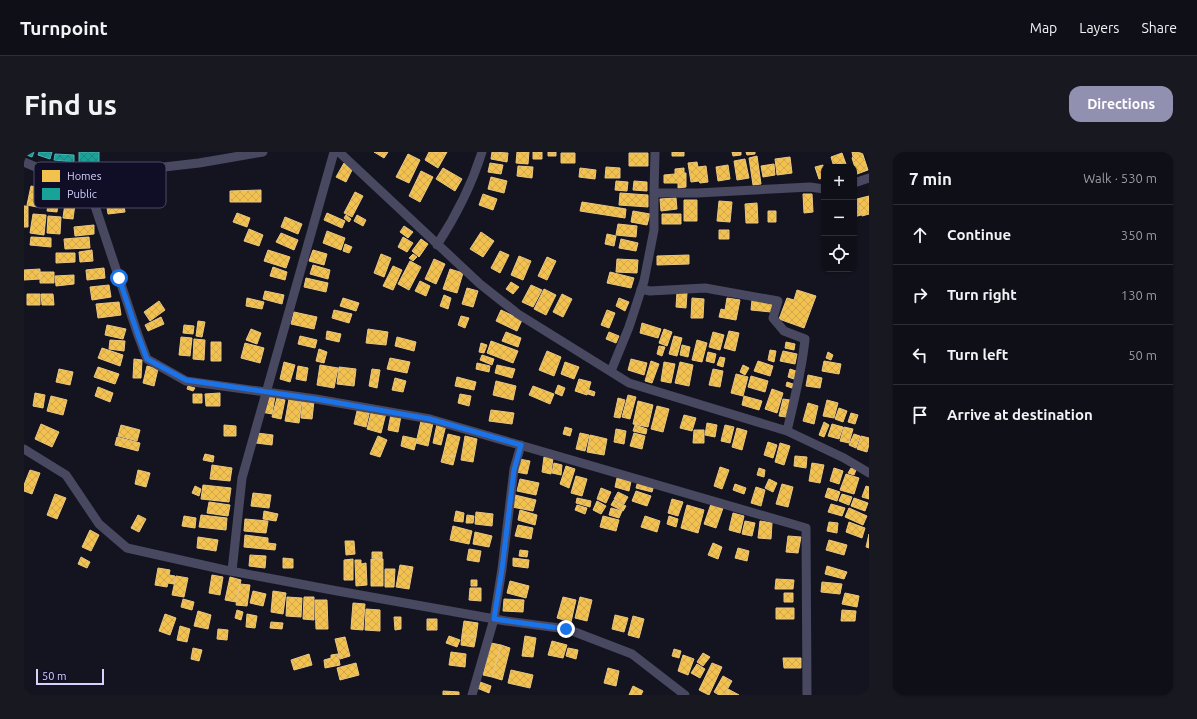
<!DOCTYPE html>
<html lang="en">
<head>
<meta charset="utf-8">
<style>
	body { margin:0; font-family:Ubuntu,sans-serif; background:#181821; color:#f1f3f6 }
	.controls { position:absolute; right:12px; top:12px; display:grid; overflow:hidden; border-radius:8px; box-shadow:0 1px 3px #0004 }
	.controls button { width:36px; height:36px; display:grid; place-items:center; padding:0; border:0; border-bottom:1px solid #2f2f37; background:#0f0f18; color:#f1f3f6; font:20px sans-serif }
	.scale { position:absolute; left:12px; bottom:10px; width:68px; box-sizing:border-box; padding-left:4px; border:2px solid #d4d3ff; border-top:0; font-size:11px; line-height:14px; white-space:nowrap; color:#d4d3ff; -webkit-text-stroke:3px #100e26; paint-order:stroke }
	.stop { position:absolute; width:12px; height:12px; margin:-9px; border:3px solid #1a73e8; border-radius:50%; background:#fff }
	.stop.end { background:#1a73e8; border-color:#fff; box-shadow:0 1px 4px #0008 }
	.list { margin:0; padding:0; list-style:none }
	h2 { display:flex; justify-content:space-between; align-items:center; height:52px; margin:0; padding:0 16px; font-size:17px }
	h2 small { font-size:13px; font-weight:400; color:#9b9ca2 }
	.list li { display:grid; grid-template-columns:26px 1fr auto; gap:12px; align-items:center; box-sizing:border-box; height:60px; padding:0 16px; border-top:1px solid #2f2f37 }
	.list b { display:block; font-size:15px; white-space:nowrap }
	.list em { font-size:13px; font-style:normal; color:#9b9ca2 }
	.icon { flex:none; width:22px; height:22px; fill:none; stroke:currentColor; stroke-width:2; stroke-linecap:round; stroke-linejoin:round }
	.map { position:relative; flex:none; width:845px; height:543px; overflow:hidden; border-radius:12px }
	header { display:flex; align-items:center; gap:24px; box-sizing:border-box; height:56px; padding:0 20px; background:#0f0f18; border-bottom:1px solid #2f2f37 }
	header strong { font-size:19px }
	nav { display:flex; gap:22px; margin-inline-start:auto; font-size:14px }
	.intro { display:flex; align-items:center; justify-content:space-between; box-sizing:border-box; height:96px; padding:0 24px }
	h1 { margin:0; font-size:28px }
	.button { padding:10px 18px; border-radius:12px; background:#9190b1; color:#fff; font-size:14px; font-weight:700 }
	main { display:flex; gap:24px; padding:0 24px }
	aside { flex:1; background:#0f0f18; border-radius:12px; box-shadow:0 1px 3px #0004 }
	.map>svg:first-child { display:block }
</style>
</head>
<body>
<header>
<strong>Turnpoint</strong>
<nav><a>Map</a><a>Layers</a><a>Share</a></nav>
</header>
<div class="intro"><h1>Find us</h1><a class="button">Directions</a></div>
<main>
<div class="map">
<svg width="845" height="543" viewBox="0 0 845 543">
	<defs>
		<pattern id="homes-cross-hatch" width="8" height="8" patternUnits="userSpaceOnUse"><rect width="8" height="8" fill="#f2c14e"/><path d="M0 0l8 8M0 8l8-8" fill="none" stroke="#cea74e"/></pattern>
		<pattern id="public-cross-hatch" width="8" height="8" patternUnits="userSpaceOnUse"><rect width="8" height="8" fill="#17a398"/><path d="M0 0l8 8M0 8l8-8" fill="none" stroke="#238581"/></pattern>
	</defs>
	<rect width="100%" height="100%" fill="#141420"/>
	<!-- homes -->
	<path fill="url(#homes-cross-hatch)" stroke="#e9c683" d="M350,0H364L360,6Z
		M405,0H423L414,16L401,8Z
		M468,0L484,1L483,10L467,7Z
		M493,0H505L504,12L492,11Z
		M509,0H518V7H509Z
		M524,0H532V4H524Z
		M648,0H660V4H648Z
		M708,0H717V3L709,4Z
		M722,0H731V2L723,3Z
		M828,0H838L844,18L833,22L828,6L829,5Z
		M537,1H551V11H537Z
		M605,1H624V14H605Z
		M818,1L823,15H810L807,5Z
		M384,2L396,8L385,31L372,25Z
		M733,4L737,32L729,33L725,6Z
		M766,5L768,21L753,23L751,7Z
		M721,7L725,26L713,28L710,9Z
		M673,10L674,15L682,14L684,30L676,31L675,29L667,30L664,11Z
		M320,11L329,16L322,30L312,25Z
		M466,11L479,13L477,22L464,20Z
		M750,12L751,23L739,25L737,14Z
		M704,13L706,27L694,29L692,15Z
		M799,13L800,26L795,27L791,15Z
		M494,14L509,15L508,26L493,24Z
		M582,15L596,16V26H581Z
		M419,16L438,27L431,39L412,27Z
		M556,16L572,18L571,27L555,25Z
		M660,16V21H662V35L654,36V31H640V23L651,22V17Z
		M397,19L409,25L396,50L385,44Z
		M467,25L483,29L480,41L464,37Z
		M592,29L604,30L603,39L591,38Z
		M610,29L623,30V39L609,38Z
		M7,34L18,36L13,55L3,53Z
		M237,38V50H206V39Z
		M331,40L339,44L328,65L320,61Z
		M596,41L624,43V55L595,53Z
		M459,42L473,47L469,58L455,53Z
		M779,42H788L789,60L780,61Z
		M26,44L35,45L33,60L23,59Z
		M845,44V62L838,64L833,47Z
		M652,46L653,57L637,59L636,47Z
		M830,46H832L837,63L830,65Z
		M99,47L101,60L84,62L82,49Z
		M660,48H673V69H660Z
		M695,49L708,50L706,70L693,69Z
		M558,50L602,57L601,66L556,59Z
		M41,51L51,52L49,67L39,66Z
		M733,51L734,71H722L721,52Z
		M0,54H4V75H0Z
		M609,59L626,62L623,73L607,70Z
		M744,59H752V70H744Z
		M213,61L226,66L223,75L209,70Z
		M303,61L321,69L318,76L300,68Z
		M9,62L22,63L20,83L6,81Z
		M638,62H657V72H638Z
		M322,63L327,67L325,70L320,66Z
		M333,63L342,68L339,74L330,69Z
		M24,64L37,65L36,82L23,81Z
		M261,65L278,72L274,82L257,75Z
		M594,72L613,74L612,85L592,83Z
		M70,73V82L51,84L50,75Z
		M380,74L389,80L384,86L376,80Z
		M225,77L239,83L235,94L220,89Z
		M695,78H705V87H695Z
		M303,79L321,86L317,98L299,91Z
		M457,80L470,89L459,105L446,97Z
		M257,81L274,88L270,98L252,90Z
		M583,82L592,84L590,94L581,92Z
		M7,85L27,86V95L6,93Z
		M65,85L66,96L41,97L40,87Z
		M379,85L389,91L383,100L374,95Z
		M397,87L404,92L395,105L388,99Z
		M597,87L614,91L612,99L595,96Z
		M321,92L328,95L325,101L319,99Z
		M68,98L69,109L56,110L55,100Z
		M244,98L266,105L262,116L240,109Z
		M289,98L303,102L300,113L285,109Z
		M476,99L485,103L476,121L467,116Z
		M32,101H51V110L32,111Z
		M357,102L367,106L360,125L350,121Z
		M389,102L393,105L389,109L385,106Z
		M665,103V112L633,113V104Z
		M495,104L507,109L499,128L487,123Z
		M523,105L532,109L523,128L514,124Z
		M410,107L421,112L412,132L401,127Z
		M593,107L614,108L613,121L592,120Z
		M386,109L397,115L385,138L374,132Z
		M289,113L306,118L304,127L286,122Z
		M369,114L378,118L369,138L359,134Z
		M249,115L263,120L261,128L246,124Z
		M80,116L81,126L63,128L62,118Z
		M16,117V127L0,128V118Z
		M426,117L439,121L433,141L419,137Z
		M16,120H30V131H16Z
		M586,120L610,126L607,136L583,131Z
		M50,123V132L32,134L31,124Z
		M282,126L304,131L302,140L280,135Z
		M396,129L406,134L402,144L391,139Z
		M487,130L495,135L489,142L482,137Z
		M85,133L87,145L68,148L66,135Z
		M507,133L518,138L509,155L498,150Z
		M443,136L454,139L449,155L438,152Z
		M520,137L532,143L522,163L510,157Z
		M773,138L792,144L780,176L755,167L763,146L770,148Z
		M241,139L260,143L258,152L239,147Z
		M653,140L663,141L662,156L652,155Z
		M3,142H16V153H3Z
		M17,142H29L30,153H18Z
		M538,142L548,147L539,165L529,160Z
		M420,143L427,146L424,157L416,154Z
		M223,146L240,150L238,157L222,154Z
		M319,146L335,151L332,159L316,154Z
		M595,146L605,150L601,159L592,154Z
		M668,146L680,147L679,166H667Z
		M703,146L716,148L712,168L695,165L697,157L701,158Z
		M728,148L748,151L747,160L727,158Z
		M135,149L141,158L126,169L120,160Z
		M95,150L97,163L74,166L72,152Z
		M310,158L328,162L325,171L308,166Z
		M477,158L498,168L493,179L472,169Z
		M583,158L591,161L585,176L577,173Z
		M270,160L293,165L290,177L267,172Z
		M437,164L445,166L441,176L434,173Z
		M137,165L140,172L124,179L121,173Z
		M174,169L181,170L178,185L172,184Z
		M618,171L637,177L634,186L616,181Z
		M83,173L102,177L99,187L81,183Z
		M160,173L170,174L169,182L159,181Z
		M227,177L237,181L233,192L222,188Z
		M344,177L364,180L362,193L342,191Z
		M640,177L648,180L643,194L635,191Z
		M303,179L317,182L315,190L302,187Z
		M705,179L715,181L711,199L700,196Z
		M482,180L497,186L494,195L478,189Z
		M585,180L595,184L592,191L582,187Z
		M689,180L700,183L696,198L685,195Z
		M276,184L293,188L291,196L274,192Z
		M650,184L658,186L653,204L645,202Z
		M157,185L168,186L166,204L155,203Z
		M373,185L392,190L390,199L371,194Z
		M170,187L181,188L180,208L169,207Z
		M86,188L101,189L100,199L85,197Z
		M673,188L683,191L678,210L668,208Z
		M467,189L494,199L489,211L463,201Z
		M187,190H197V209H187Z
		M762,190L771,192L770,198L761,196Z
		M221,191L240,196L236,211L217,206Z
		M457,191L463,193L460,201L455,200Z
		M658,193L666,195L664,205L656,203Z
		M635,194L641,195L638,204L633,202Z
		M78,196L99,203L96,214L74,206Z
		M295,197L303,200L300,211L292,209Z
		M746,198L752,199L750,210L744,208Z
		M523,199L537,205L530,224L515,218Z
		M759,199L773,202L771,212L756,209Z
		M684,200L692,202L690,211L682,209Z
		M804,200L809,203L807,208L802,206Z
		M458,203L470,207L468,213L456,208Z
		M696,205L701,206L699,215L693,213Z
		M366,206L386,210L383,221L363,217Z
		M110,207L118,208L117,226H109Z
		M607,207L623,211L620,223L604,218Z
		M627,209L635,212L628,231L621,229Z
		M734,209L749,214L746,224L730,219Z
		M800,209L817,212L815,222L798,219Z
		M260,210L271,213L266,230L256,227Z
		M541,210L555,215L550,227L537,222Z
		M640,210L651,212L647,231L637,229Z
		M656,210L669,213L665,234L651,231Z
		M453,211L466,214L465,220L452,217Z
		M296,213L314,216L310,236L293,233Z
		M473,213L491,217L488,226L471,221Z
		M719,213L725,216L721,223L716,220Z
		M123,214L134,217L130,234L119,231Z
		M274,214L284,216L282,229L272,227Z
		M74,215L95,222L91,232L70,225Z
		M315,215L332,217L330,234L313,232Z
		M35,217L49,220L46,233L32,230Z
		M348,217L356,218L353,236L345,234Z
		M689,217L699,219L696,235L685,233Z
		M766,217L772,219L770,227L764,225Z
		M712,222L724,225L719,244L707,241Z
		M784,223L798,226L796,236L782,234Z
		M727,224L744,229L741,240L724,235Z
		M433,225L452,230L450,238L431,234Z
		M371,226L382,229L379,240L368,238Z
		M555,227L567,230L563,243L551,239Z
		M472,229L492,234L489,248L469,243Z
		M763,230L769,232L768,236L762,234Z
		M534,233L541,236L538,244L531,241Z
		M164,234L171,236L169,239L163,237Z
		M509,234L530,242L526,252L505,243Z
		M74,235L89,241L86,250L71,244Z
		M748,237L759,241L753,261L741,257Z
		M565,238L571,240L570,244L564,242Z
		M11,241L21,243L19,256L9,254Z
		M196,241V254H182L181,242Z
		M169,242H178V251H169Z
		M240,242L251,244L248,262L237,260Z
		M436,242L447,244L445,254L434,251Z
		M604,243L612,245L606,267L598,265Z
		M27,244L43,248L39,263L23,259Z
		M720,244L738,249L735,258L718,253Z
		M253,246L261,248L257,267L248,265Z
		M594,246L601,248L596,266L590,265Z
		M265,247L278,248L275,271L261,269Z
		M279,247L290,249L288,267L277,266Z
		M759,247L766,248L762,265L755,264Z
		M803,248L814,251L810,266L799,264Z
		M614,249L629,253L624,275L609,272Z
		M784,251L794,254L790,272L779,269Z
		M633,254L645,257L639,280L627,277Z
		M334,255L346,258L342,275L330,272Z
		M815,256L823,259L819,270L811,267Z
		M348,257L362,261L357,281L343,277Z
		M467,258L490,261L488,272L465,269Z
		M827,261L834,263L831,272L824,270Z
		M367,262L377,264L374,280L364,278Z
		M660,263L672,266L668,279L656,276Z
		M397,269L409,271L404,294L392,291Z
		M800,270L805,273L800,285L795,283Z
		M683,271L693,273L691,285L681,283Z
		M17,272L35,280L28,295L11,287Z
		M413,272L422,273L417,293L409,291Z
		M808,272L819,275L815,287L804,284Z
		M97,273L116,278L113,289L94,284Z
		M200,273L212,274V284H200Z
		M611,273L623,277L622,282L609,279Z
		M701,273L710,275L706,291L697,289Z
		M541,275L548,277L546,284L539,282Z
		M820,275L829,277L825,291L816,289Z
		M713,276L723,279L718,298L708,295Z
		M592,277L602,279L600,292L590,290Z
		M670,278H680V291H669Z
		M233,281L249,283L248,293L232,291Z
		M556,281L565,283L561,299L552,297Z
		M610,281L621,284L618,297L606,294Z
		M424,282L436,285L431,305L419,303Z
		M830,282L836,284L832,296L825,293Z
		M566,283L583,287L580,303L563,300Z
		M354,284L363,288L356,305L346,302Z
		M379,284L393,287L390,298L377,294Z
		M441,284L453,287L449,310L437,308Z
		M837,284L845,286V292L843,300L833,297Z
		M93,285L116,291L114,299L91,293Z
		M744,290L753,293L749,306L740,303Z
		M756,291L766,294L760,313L751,310Z
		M181,302L190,304L189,310L179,308Z
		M419,303L431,305L429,313L417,310Z
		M771,304L783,305L782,316L770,314Z
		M520,305L529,306L527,322L518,320Z
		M495,307L506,309L503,322L492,320Z
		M530,311L538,313L537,323L528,321Z
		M788,311L800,313L796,331L785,329Z
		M188,313L208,316L206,329L186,327Z
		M542,314L551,317L545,336L536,332Z
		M696,315L705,318L698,337L690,334Z
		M735,316L741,318L740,325L733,323Z
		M810,316L819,319L815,332L806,329Z
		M827,316L832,318L830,323L824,321Z
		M6,318L16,321L8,342L0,339V333Z
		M114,318L126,321L122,335L111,332Z
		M822,322L835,326L830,342L816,338Z
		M552,324L563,327L558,344L547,341Z
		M593,326L607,329L605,339L591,335Z
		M496,327L515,331L512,343L493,339Z
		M745,327L753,331L749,340L741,336Z
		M614,329L630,333L628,340L612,336Z
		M711,332L722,336L720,342L709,338Z
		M758,332L769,335L764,355L752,352Z
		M179,333L207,336L205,350L177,347Z
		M171,334L177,337L175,344L168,341Z
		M842,334L845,335V347L838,345Z
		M732,335L741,338L737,354L727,351Z
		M577,336L587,340L582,351L573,347Z
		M804,336L816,340L813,349L801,345Z
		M612,339L627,344L623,354L608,349Z
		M594,340L604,345L600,352L590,347Z
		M229,341L247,343L245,356L227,354Z
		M31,342L42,346L33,367L23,363Z
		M818,342L828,345L825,353L815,349Z
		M491,343L512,348L509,359L488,355Z
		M553,346L567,349L566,355L552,351Z
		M830,346L844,351L841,359L827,354Z
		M648,347L659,350L654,364L644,361Z
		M590,348L602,354L599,359L587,353Z
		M573,349L582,354L577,362L569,358Z
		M185,350L206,353L204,364L183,361Z
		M687,352L699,356L692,376L680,372Z
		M807,352L821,356L818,364L804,360Z
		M553,353L563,356L561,362L551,358Z
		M663,353L680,358L674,381L657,376Z
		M587,356L598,359L595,366L585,363Z
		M825,356L843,364L839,373L821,365Z
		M496,358L513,363L511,373L494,368Z
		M240,359L254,362L252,369L239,367Z
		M432,359L440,361L439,370L430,369Z
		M452,360L469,362L468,374L451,372Z
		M709,361L720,364L716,381L705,378Z
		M114,363L122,367L115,380L107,376Z
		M177,363L203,366L202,378L175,375Z
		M443,363L450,364L449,371H442Z
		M160,364L172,366L171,376L158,374Z
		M579,364L595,368L592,379L576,375Z
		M621,364L636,369L633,380L617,375Z
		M645,364L654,367L652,375L643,372Z
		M221,367L244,369L242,381L220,379Z
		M721,369L731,371L728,384L718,382Z
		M736,369L748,371L747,387L734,386Z
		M805,370L814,371L813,381L803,379Z
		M825,370L841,376L838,386L822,380Z
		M494,373L509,376L507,387L491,384Z
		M429,374L448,379L445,392L426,388Z
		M66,378L75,383L67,399L58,395Z
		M451,380L468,384L465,395L449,392Z
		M845,382V396L842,395Z
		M221,383L244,386V391L252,392L251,398L220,395Z
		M764,384L777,385L774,401L762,400Z
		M174,385L194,388L192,399L173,396Z
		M805,388L823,393L820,403L802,398Z
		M321,389H330L331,402L322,403Z
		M689,391L698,395L694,407L684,403Z
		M714,396L725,399L723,409L711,406Z
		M445,397L457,399L455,410L443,408Z
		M496,398L504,399L503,405L495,404Z
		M348,400H358V407L348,406Z
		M226,403L242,404L241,416L225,414Z
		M57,405L66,410L63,416L54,412Z
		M259,406L269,407V416H259Z
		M489,406L505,408L504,416L489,414Z
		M329,407V428H320V408Z
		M347,407H359V434H347Z
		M331,408H337V412L342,411L343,433L332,434Z
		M376,413L389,415L385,437L372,435Z
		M803,414L823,420L820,427L801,422Z
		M134,416L146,418L145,423L151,424L150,432L144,431L143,435L131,433Z
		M361,417H371L370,435H361Z
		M188,423L199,425L196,443L185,441Z
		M152,424L164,426L160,445L148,443Z
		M206,425L217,428L212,450L201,448Z
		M752,427L770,428L769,437H751Z
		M447,428H453V434H447Z
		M486,429L505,434L502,446L483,441Z
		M798,430L818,432L816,442L797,440Z
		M216,432L226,433L223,454L212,453Z
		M446,436H457V449L445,448Z
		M229,439L242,442L239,454L226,451Z
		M249,439L262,441L259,462L247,460Z
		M760,441H769V450H760Z
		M821,441L835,444L833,455L818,452Z
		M263,445L278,446L277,465L262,464Z
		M280,445H290V468L279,467Z
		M539,445L552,448L547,470L533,466Z
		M556,445L568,448L563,469L551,466Z
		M159,447L170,450L168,458L157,455Z
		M480,447L500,448L499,460L479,459Z
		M291,448H303L304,477H292Z
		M329,451L341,452L339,478L327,477Z
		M752,456H770V467H752Z
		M342,457L356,458V479L341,478Z
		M213,458L219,460L217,468L211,466Z
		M818,458L832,459L831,469H817Z
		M174,459L187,463L184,477L170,474Z
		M141,462L152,466L146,483L135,479Z
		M223,462L233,464L231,476L222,475Z
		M591,463L604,466L600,480L588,477Z
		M609,464L620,467L615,486L604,483Z
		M370,465H377V477L371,478Z
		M403,467H413V478H403Z
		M440,469L454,471L452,485L438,483Z
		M247,470L259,471L258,477L246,476Z
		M156,474L166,477L163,490L153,488Z
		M194,477L204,478L203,488L193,487Z
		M438,483L452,485L450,495L437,493Z
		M425,484L436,488L433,495L422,491Z
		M501,484L512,486L509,505L498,504Z
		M321,485L326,504L316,507L311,487Z
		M528,489L543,493L539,506L524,503Z
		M467,491L477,493L468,525L459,523Z
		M477,493L486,496L478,528L468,525Z
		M169,496L178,498L175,509L167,507Z
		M544,496L554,498L552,507L542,504Z
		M650,497L657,499L655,506L648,504Z
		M427,500L442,502L441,515L425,513Z
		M679,501L686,505L679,514L673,510Z
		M285,502L288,513L270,518L267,508Z
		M314,502L316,513L301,516L300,508L307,506V503Z
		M659,503L670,507L664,523L654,519Z
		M759,506H777V516H760Z
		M332,511L335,523L316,528L313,516Z
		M688,511L698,515L685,543L675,538Z
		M673,512L681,517L676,526L667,521Z
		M584,516L595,519L592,534L580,531Z
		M487,518L509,523L506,536L484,531Z
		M699,524L708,529L700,543H695L690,540Z
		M456,530L467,534L465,541L453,536Z
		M609,534L619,539L617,543H605Z
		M704,537L715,543H701Z
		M419,539L435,540V543H419Z"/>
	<!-- public -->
	<path fill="url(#public-cross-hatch)" stroke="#50b1b7" d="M0,0H10L8,5L0,2Z
		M15,0H28L26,7L14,3Z
		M55,0H75V10L55,11Z
		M31,2L50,3V10L30,8Z"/>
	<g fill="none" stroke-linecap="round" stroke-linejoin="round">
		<!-- street -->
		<path stroke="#484961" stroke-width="9" d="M315,0L456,132L494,162L605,231L763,279L820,306L845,321
			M631,0L630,41H673L786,35L800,37
			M0,10L14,16L61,24L175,11L239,0
			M61,24L114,183L123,207L162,229L292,247L406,267L782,376L783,543
			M830,31L845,26
			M413,93C432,64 448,32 458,0
			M617,137L626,139L681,136L754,149L749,166L760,179L781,187C778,218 770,249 763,279
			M587,219L605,175L620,129L630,78V41
			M0,297L42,323L75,372L103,396L201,418L308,438L482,469L543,477L608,502L661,543
			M208,419L218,326L310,0
			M448,543L470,467L478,417L490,317L497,293"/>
	</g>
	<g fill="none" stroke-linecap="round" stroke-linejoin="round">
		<!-- route -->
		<path stroke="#1a73e8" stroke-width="5" d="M95,126L114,183L123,207L162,228L292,247L406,267L497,293L490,318L478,417L470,467L542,477"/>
	</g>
	<!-- legend -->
	<rect x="10" y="10" width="132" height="46" rx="6" fill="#100e26" stroke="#4b4967" stroke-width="1"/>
	<rect x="18" y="18" width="18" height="12" fill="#f2c14e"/>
	<rect x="18" y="36" width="18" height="12" fill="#17a398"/>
	<g font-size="11" fill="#d4d3ff">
		<text x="43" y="28">Homes</text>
		<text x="43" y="46">Public</text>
	</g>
</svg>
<div class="controls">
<button>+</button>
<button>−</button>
<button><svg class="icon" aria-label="locate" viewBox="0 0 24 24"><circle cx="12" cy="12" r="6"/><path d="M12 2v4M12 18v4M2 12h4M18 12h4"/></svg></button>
</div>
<div class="scale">50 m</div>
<div class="stop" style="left:95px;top:126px"></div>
<div class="stop end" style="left:542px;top:477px"></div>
</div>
<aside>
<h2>7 min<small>Walk · 530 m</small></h2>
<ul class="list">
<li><svg class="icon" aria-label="ahead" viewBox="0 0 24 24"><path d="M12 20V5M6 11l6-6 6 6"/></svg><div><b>Continue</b></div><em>350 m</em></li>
<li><svg class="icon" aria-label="right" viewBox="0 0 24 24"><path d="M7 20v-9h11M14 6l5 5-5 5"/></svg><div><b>Turn right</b></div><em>130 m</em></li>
<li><svg class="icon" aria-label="left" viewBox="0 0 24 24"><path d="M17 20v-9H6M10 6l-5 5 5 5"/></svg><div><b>Turn left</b></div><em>50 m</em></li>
<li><svg class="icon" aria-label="arrive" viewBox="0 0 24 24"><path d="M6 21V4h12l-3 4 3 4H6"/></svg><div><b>Arrive at destination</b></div></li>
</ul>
</aside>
</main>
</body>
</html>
